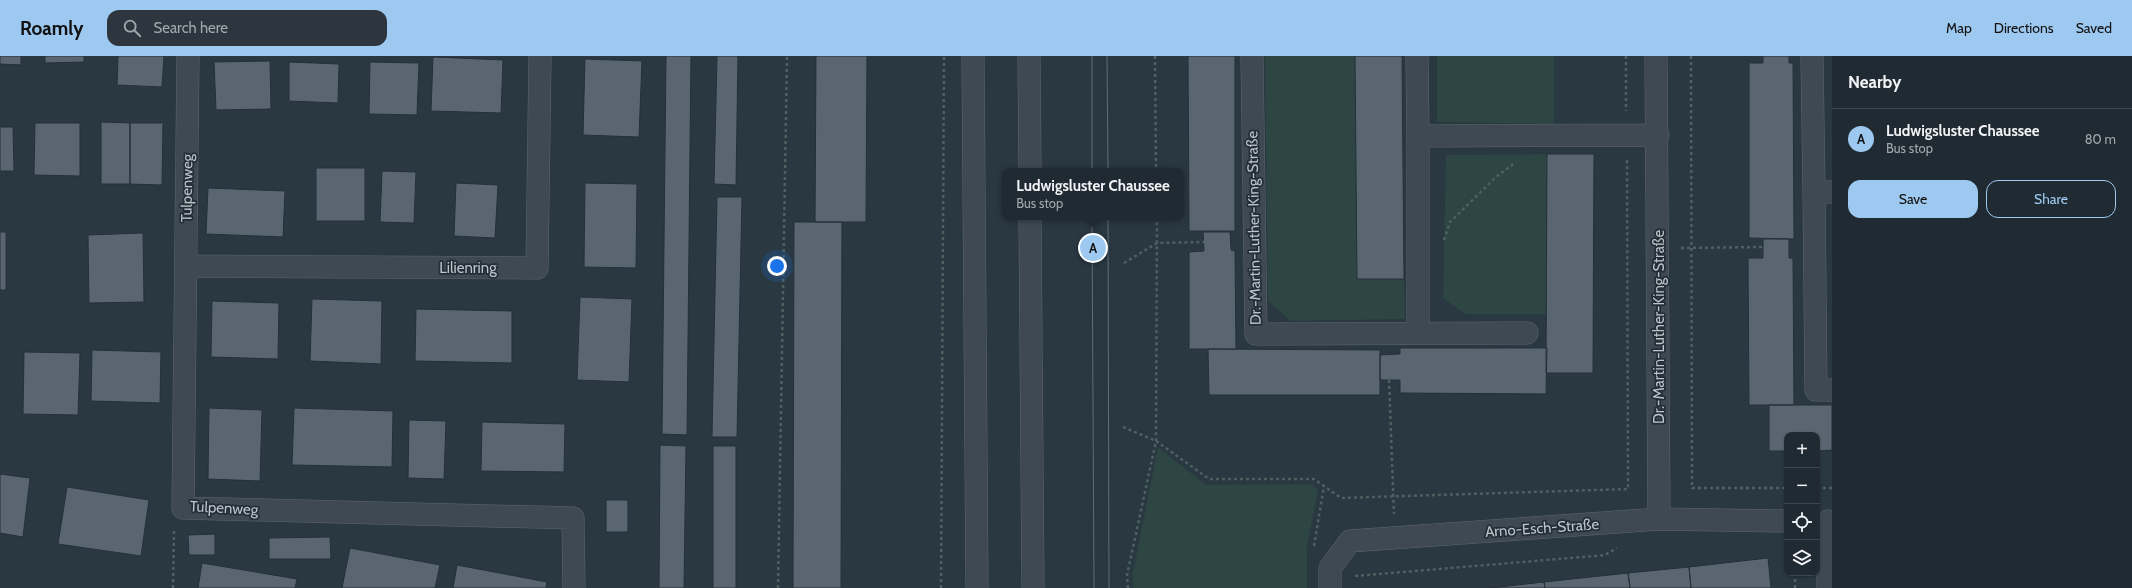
<!DOCTYPE html>
<html lang="en">
<head>
<meta charset="utf-8">
<style>
	body { margin:0; font-family:Cabin,sans-serif; background:#2d363e; color:#f1f3f6 }
	.controls { position:absolute; right:12px; bottom:12px; display:grid; overflow:hidden; border-radius:8px; box-shadow:0 1px 3px #0004 }
	.controls button { width:36px; height:36px; display:grid; place-items:center; padding:0; border:0; border-bottom:1px solid #3d464d; background:#202a32; color:#f1f3f6; font:20px sans-serif }
	.you { position:absolute; left:777px; top:210px; width:14px; height:14px; margin:-10px; border:3px solid #fff; border-radius:50%; background:#1a73e8; box-shadow:0 0 0 6px #1a73e833 }
	.badge { display:grid; place-items:center; width:26px; height:26px; border-radius:50%; background:#9dc8ef; color:#111; font-size:13px; font-weight:700 }
	.pin { position:absolute; translate:-50% -50%; border:2px solid #fff; box-shadow:0 1px 4px #0006 }
	.popup { position:absolute; left:1002px; top:112px; width:182px; height:52px; box-sizing:border-box; display:grid; place-content:center; border-radius:8px; background:#202a32; filter:drop-shadow(0 1px 3px #0005); font-size:13px; white-space:nowrap; color:#a2a7ac }
	.popup b { font-size:15px; color:#f1f3f6 }
	.popup::after { content:''; position:absolute; left:50%; top:100%; margin-left:-8px; border:8px solid transparent; border-top-color:#202a32 }
	.list { margin:0; padding:0; list-style:none }
	h2 { display:flex; justify-content:space-between; align-items:center; height:52px; margin:0; padding:0 16px; font-size:17px }
	h2 small { font-size:13px; font-weight:400; color:#a2a7ac }
	.list li { display:grid; grid-template-columns:26px 1fr auto; gap:12px; align-items:center; box-sizing:border-box; height:60px; padding:0 16px; border-top:1px solid #3d464d }
	.list b { display:block; font-size:15px; white-space:nowrap }
	.list p { margin:0; font-size:13px; white-space:nowrap; color:#a2a7ac }
	.list em { font-size:13px; font-style:normal; color:#a2a7ac }
	.actions { display:flex; gap:8px; padding:12px 16px }
	.actions a { flex:1; padding:9px 0; border:1px solid #9dc8ef; border-radius:12px; text-align:center; font-size:14px; color:#9dc8ef }
	.actions .main { background:#9dc8ef; color:#111 }
	.icon { flex:none; width:22px; height:22px; fill:none; stroke:currentColor; stroke-width:2; stroke-linecap:round; stroke-linejoin:round }
	.map { position:relative; flex:none; width:1832px; height:532px; overflow:hidden }
	header { display:flex; align-items:center; gap:24px; box-sizing:border-box; height:56px; padding:0 20px; background:#9dc8ef; color:#111 }
	header strong { font-size:19px }
	nav { display:flex; gap:22px; margin-inline-start:auto; font-size:14px }
	.search { width:280px; height:36px; background:#2d363e; display:flex; align-items:center; gap:10px; box-sizing:border-box; padding:0 14px; border-radius:12px; color:#a2a7ac; font-size:15px }
	main { display:flex }
	aside { flex:1; background:#202a32 }
	.map>svg:first-child { display:block }
</style>
</head>
<body>
<header>
<strong>Roamly</strong>
<div class="search"><svg class="icon" aria-label="search" viewBox="0 0 24 24"><circle cx="10" cy="10" r="6"/><path d="M15 15l6 6"/></svg>Search here</div>
<nav><a>Map</a><a>Directions</a><a>Saved</a></nav>
</header>
<main>
<div class="map">
<svg width="1832" height="532" viewBox="0 0 1832 532">
	<rect width="100%" height="100%" fill="#2a3842"/>
	<!-- green -->
	<path fill="#2d4543" d="M1265,0H1355L1357,223H1404L1405,263L1291,265L1268,245Z
		M1437,0H1554V68L1437,66Z
		M1547,98L1546,258H1465L1443,242L1446,99Z
		M1158,391L1206,429L1312,428L1318,435L1307,491V532H1133V516Z"/>
	<!-- building -->
	<path fill="#596671" stroke="#253039" d="M0,0H21V9L0,8Z
		M45,0H84V6L45,7Z
		M118,0H164L162,31L117,29Z
		M666,0H691L687,379L662,378Z
		M717,0H738L736,129L714,128Z
		M816,0H867L866,166H815Z
		M1188,0H1235V175H1189Z
		M1355,0H1402L1404,223H1357Z
		M1763,0H1789V7H1793L1794,183L1749,182V7H1763Z
		M433,1L503,4L501,57L431,55Z
		M585,3L642,5L639,81L583,79Z
		M270,5L271,53L216,54L214,6Z
		M289,6L339,8L338,47L289,45Z
		M370,6L419,7L417,59L369,58Z
		M101,66L130,67V128H101Z
		M35,67H80V120L34,119Z
		M130,67H163L162,129L130,128Z
		M0,71H13L14,115H0Z
		M1547,98H1594L1593,317H1546Z
		M316,112H365V165H316Z
		M382,115L416,116L414,167L380,166Z
		M456,127L498,129L495,182L454,180Z
		M585,127L637,128L636,212L584,211Z
		M208,132L285,135L283,181L206,178Z
		M717,141H742L737,381H712Z
		M794,166H842L841,532H793Z
		M0,176H6V234H0Z
		M1203,176H1230L1231,194L1235,195L1236,293H1189V196L1204,195Z
		M143,177L144,246L89,247L88,179Z
		M1763,183H1789V202H1793L1794,349H1749L1748,202H1763Z
		M580,241L632,243L629,326L577,324Z
		M312,243L382,245L381,308L310,305Z
		M212,245L279,247L278,303L211,301Z
		M416,253L512,255V307L415,305Z
		M1400,292H1547L1546,338L1400,337V324H1380V299L1400,298Z
		M1208,293L1380,294V339H1209Z
		M92,294L161,296L160,347L91,345Z
		M24,296L80,297L78,359L23,358Z
		M1769,349H1832V394L1817,395V379H1787V395H1769Z
		M209,352L262,354L260,425L208,423Z
		M294,352L393,355L392,411L292,409Z
		M409,364L446,365L444,423L408,422Z
		M482,366L565,368L564,416L481,415Z
		M660,389L686,390L684,532H659Z
		M713,390H736V532H713Z
		M0,418L30,422L23,481L0,477Z
		M67,431L149,444L141,500L58,488Z
		M606,444H628V476H606Z
		M215,478V499H189L188,479Z
		M330,481L331,503H269V482Z
		M350,492L440,509L435,532H342Z
		M1768,502L1771,532H1691L1689,511Z
		M202,507L297,523L295,532H198Z
		M457,509L547,526L546,532H453Z
		M1689,511L1691,532H1630L1628,517Z
		M1628,517L1630,532H1545L1544,526Z
		M1544,526L1545,532H1490Z"/>
	<g fill="none" stroke-linecap="round" stroke-linejoin="round">
		<defs>
			<path id="minor" d="M188,0L183,452L573,462L574,532
				M973,0L977,532
				M1029,0L1030,115
				M1252,0L1256,278L1527,277
				M1417,0L1418,80
				M1656,0L1659,463
				M1812,0L1814,136H1832
				M1814,136L1816,334H1832
				M1030,161L1033,532
				M186,210L537,212L540,0
				M1418,277V80L1658,79
				M1330,532V512L1350,485L1659,463L1787,465
				M1828,532V465"/>
		</defs>
		<!-- minor casing -->
		<use href="#minor" stroke="#5d676f" stroke-width="23"/>
		<!-- path -->
		<path stroke="#4d6160" stroke-width="2.5" stroke-dasharray="3 3" stroke-linecap="butt" d="M1155,0L1156,115
			M1626,0V55
			M1691,0L1692,432H1787
			M1444,184L1450,166L1496,121L1516,106
			M1681,192L1763,191
			M1124,207L1157,187L1204,186
			M1389,324L1394,458
			M1123,371L1156,385L1209,423H1314L1341,442L1628,433L1627,104
			M1817,432H1832
			M1314,490L1324,430
			M1795,517V532
			M1355,520L1605,499L1617,492
			M173,532L174,475
			M778,532L787,0
			M941,532L944,0
			M1128,532L1127,519L1156,385L1157,161"/>
		<!-- minor -->
		<use href="#minor" stroke="#3e4952" stroke-width="22"/>
		<!-- tram -->
		<path stroke="#616e78" stroke-width="1" d="M1092,0V115
			M1107,0L1108,115
			M1092,161L1094,532
			M1108,161L1109,532"/>
	</g>
	<g text-anchor="middle" dominant-baseline="central" stroke-width="3.5" stroke-linejoin="round" paint-order="stroke">
		<!-- street labels -->
		<g font-size="15" fill="#bcc4cb" stroke="#232e37">
			<text transform="translate(187 132) rotate(-89)">Tulpenweg</text>
			<text transform="translate(1254 172) rotate(-91)">Dr.-Martin-Luther-King-Straße</text>
			<text x="468" y="212">Lilienring</text>
			<text transform="translate(1659 271) rotate(-90)">Dr.-Martin-Luther-King-Straße</text>
			<text transform="translate(224 452) rotate(3)">Tulpenweg</text>
			<text transform="translate(1542 472) rotate(-4)">Arno-Esch-Straße</text>
		</g>
	</g>
</svg>
<div class="controls">
<button>+</button>
<button>−</button>
<button><svg class="icon" aria-label="locate" viewBox="0 0 24 24"><circle cx="12" cy="12" r="6"/><path d="M12 2v4M12 18v4M2 12h4M18 12h4"/></svg></button>
<button><svg class="icon" aria-label="layers" viewBox="0 0 24 24"><path d="M12 4l9 5-9 5-9-5zM3 14l9 5 9-5"/></svg></button>
</div>
<div class="you"></div>
<div class="pin badge" style="left:1093px;top:192px">A</div>
<div class="popup"><b>Ludwigsluster Chaussee</b>Bus stop</div>
</div>
<aside>
<h2>Nearby<small></small></h2>
<ul class="list">
<li><span class="badge">A</span><div><b>Ludwigsluster Chaussee</b><p>Bus stop</p></div><em>80 m</em></li>
</ul>
<div class="actions"><a class="main">Save</a><a>Share</a></div>
</aside>
</main>
</body>
</html>
